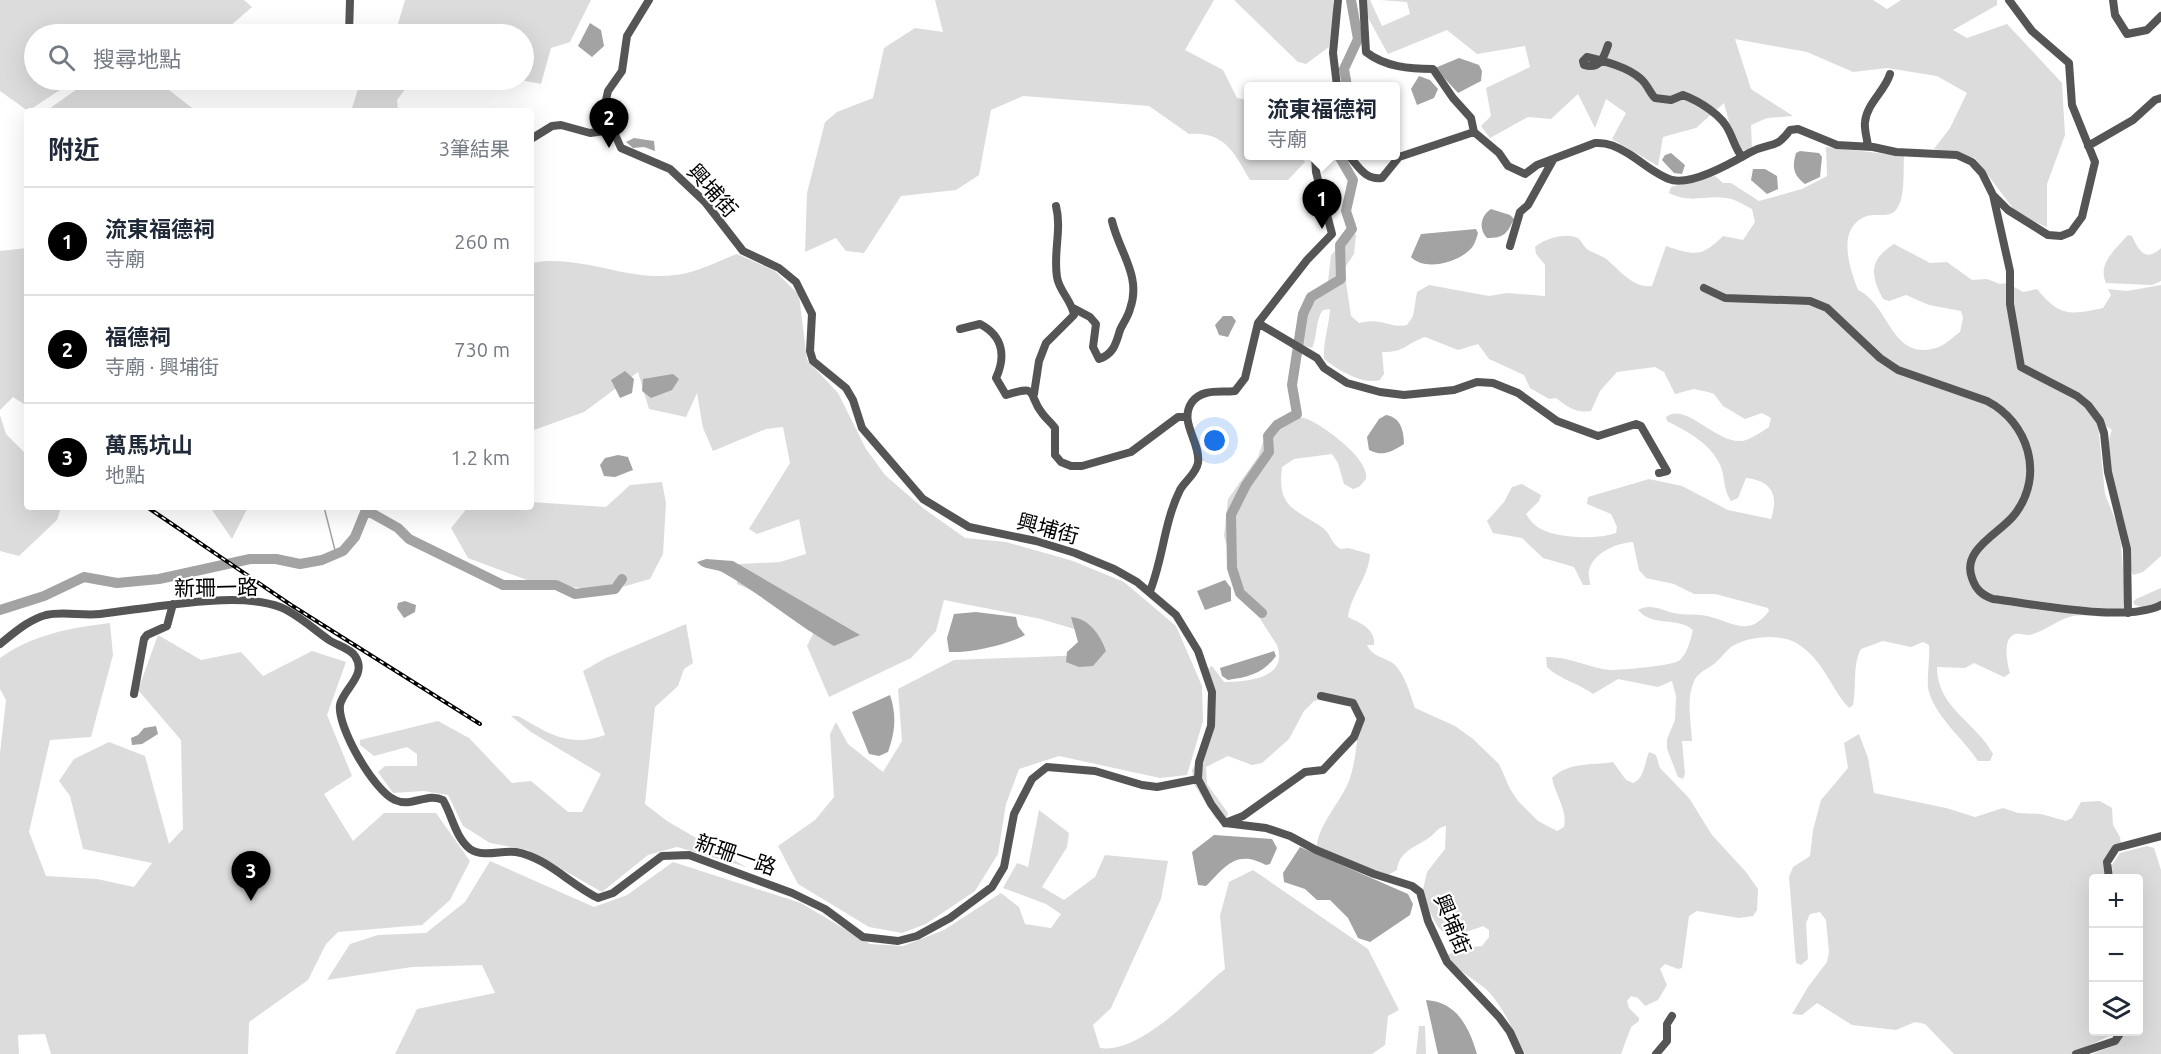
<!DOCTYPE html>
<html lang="zh-TW">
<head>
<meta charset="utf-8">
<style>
	body { margin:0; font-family:Ubuntu,"Noto Sans TC",sans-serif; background:#f2f2f3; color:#1f2937 }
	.controls { position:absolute; right:18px; bottom:18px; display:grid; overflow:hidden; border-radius:6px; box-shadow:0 6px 24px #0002 }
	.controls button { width:54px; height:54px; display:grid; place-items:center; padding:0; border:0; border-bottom:2px solid #e0e1e3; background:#fff; color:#1f2937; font:30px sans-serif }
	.you { position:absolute; left:1215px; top:441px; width:21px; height:21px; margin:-15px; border:4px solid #fff; border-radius:50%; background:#1a73e8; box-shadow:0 0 0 9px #1a73e833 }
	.badge { display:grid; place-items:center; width:39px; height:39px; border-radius:50%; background:#000; color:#fff; font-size:20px; font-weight:700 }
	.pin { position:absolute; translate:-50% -50px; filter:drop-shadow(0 2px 3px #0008) }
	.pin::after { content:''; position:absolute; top:32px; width:21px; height:18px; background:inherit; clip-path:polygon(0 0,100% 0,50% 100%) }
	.popup { position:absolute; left:1244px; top:82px; width:156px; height:78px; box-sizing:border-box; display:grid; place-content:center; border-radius:6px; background:#fff; filter:drop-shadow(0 2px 4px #0005); font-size:20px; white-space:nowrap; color:#747a83 }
	.popup b { font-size:22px; color:#1f2937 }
	.popup::after { content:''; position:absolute; left:50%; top:100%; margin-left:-12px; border:12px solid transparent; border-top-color:#fff }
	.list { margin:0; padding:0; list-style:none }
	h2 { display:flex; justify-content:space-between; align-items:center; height:78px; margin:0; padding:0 24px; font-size:26px }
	h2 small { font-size:20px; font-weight:400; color:#747a83 }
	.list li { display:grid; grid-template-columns:39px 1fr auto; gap:18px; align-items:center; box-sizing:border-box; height:108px; padding:0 24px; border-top:2px solid #e0e1e3 }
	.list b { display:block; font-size:22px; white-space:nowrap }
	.list p { margin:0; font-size:20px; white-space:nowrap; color:#747a83 }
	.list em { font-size:20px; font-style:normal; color:#747a83 }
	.icon { flex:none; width:33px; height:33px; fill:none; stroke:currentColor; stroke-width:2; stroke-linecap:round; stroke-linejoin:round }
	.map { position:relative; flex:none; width:2161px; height:1054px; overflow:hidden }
	.search { position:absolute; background:#fff; box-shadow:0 6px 24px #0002; left:24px; top:24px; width:510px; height:66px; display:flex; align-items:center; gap:15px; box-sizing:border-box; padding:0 21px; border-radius:33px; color:#747a83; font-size:22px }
	.panel { position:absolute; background:#fff; box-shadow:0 6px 24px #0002; left:24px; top:108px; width:510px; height:402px; border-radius:6px }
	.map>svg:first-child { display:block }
</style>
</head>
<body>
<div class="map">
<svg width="2161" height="1054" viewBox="0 0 2161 1054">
	<rect width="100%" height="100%" fill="#fff"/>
	<!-- green -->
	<path fill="#dcdcdc" d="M0,0H244L252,7L221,34H34V80H75L28,111L0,91Z
		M405,0H591L570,42L551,48L541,84L521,80H524V34H395Z
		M935,0H1214L1185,50L1223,70L1237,98L1248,100V156H1302L1305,162L1288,180H1250C1234,152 1224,131 1189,134L1149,106L1023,96L991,110L979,175L956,190L901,196L864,253L846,251L836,238L805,252L807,193L825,122L837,112L873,98L884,48L915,28L943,32Z
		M1234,0H1333V25L1329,47L1306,64L1298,62Z
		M1366,0H1370L1382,26L1410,14L1407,2L1380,0H1873L1887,9L1901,0H1997V5L1953,30L1967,38L2007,24L2062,83L2065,135L2047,184V227L2018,215L1975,158L1934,149L1950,128L1967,93L1937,76L1887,68L1853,72L1807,52L1735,39L1751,89L1793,116L1767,118L1751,125L1752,149L1737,151L1724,103L1696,128L1663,137L1658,166L1612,139L1626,113L1606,99L1595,128L1578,94L1551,119L1528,117L1490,138L1481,126L1491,116L1486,88L1530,67L1525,46L1477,54L1447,30L1388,54L1367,16Z
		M90,80H156L196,111H46Z
		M361,80H412L397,100L398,111H351Z
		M1826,147L1904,156C1903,171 1906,200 1895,211C1888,218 1876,213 1867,216C1836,227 1849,267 1858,290C1890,305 1891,361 1936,348C1944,346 1953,337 1960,332L1963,318L1961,311L1929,305L1906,295L1889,301L1883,299C1870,274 1869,260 1894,244L1930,263L1947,262L1972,280L1987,279L2000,284L2007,283L2023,292L2037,289C2060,317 2070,315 2103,308L2111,295L2108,289L2127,291L2161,285V556L2143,572L2133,575C2126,562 2129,546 2127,533C2122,508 2101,451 2112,430L2106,426L2099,434L2105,494L2116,522L2121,544L2125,596L2123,611C2107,622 2090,613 2073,616C2058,619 2044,632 2029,635C2024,635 2020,633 2015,634C2002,638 2007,663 2010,673L2004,677L1974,663L1965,668L1937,667C1937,708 1976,722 1993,754L1990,761H1978C1962,737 1934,716 1928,688C1927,678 1930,657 1929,645L1923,642L1911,647L1883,641L1861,649C1852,666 1857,686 1853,705L1849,708C1829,686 1825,662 1798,644C1781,633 1748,636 1731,647C1724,653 1719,661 1711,666C1704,671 1698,673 1694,681C1686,699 1691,722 1692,741H1682L1685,774L1683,779L1678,777L1667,749V739L1675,720L1676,696L1672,681L1658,687L1618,679L1593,694C1578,683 1559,679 1547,667L1546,657C1569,656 1588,668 1611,670C1620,670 1674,666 1680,660C1688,652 1690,641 1693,630C1677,616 1653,628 1638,610C1651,603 1661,610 1674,613C1684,616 1696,613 1707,616C1734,622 1748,638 1769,611L1768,608L1715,594H1694L1674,584L1646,578L1639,570L1633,542C1617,543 1594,552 1589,570C1588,574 1590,581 1590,585H1583L1574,567L1543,558L1522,538L1493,533L1487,521L1504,502L1512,487L1522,484L1541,495L1539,501L1526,514C1528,517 1531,522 1535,525C1551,539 1597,540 1616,533L1617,527L1611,514L1587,504L1588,497L1649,479L1682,486L1728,510L1771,519C1779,495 1772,481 1746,478L1738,498L1731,501C1724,490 1725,482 1722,470C1715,446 1687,431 1667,421L1666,417C1685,402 1714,441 1739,441C1748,442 1761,432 1769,427L1771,418L1762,413L1745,419L1723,406L1714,394L1708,392L1694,389L1675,394L1664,372L1655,367L1617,372L1600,391L1591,411C1575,413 1568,407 1556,398L1549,399L1530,388L1524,375L1489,359L1478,344L1458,350L1425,337C1405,344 1406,352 1382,352L1384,374L1380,380C1362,385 1338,370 1324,359C1323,342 1329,326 1330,309L1323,310C1315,320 1318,335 1312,348L1301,345L1300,332L1308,297L1327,290L1331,255L1352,233L1356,235L1354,254L1344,269L1351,316L1359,323C1384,317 1389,329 1407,325L1413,316L1417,292L1429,285L1489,296L1507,293L1545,296V265L1536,254L1535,247C1543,239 1568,231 1579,239C1582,242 1584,247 1588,250C1593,253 1600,255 1605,258C1619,269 1633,289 1652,286L1666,246C1694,255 1701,258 1723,236L1743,240L1755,222L1752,209C1744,205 1735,199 1726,198C1704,195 1691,204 1669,193L1671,187L1715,176L1723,183H1731L1759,201L1802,189L1827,176Z
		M2128,235L2132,236C2139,252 2146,262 2161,248V281L2152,285L2106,283C2097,263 2116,249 2128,235Z
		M27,248V406L13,397L0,410V251Z
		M737,254L775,271L799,295L807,360L838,393L866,449L885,475L923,508L965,538L1006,542L1073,561L1124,582L1176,626L1202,686L1203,721L1187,775L1160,778L1059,756L1019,769L1006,804L998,854L975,891L926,924L902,933L869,927L798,884L778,846L815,820L834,797L830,734L836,722L848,744L883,772L902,741L898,689L954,660L1086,655L1091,634L1041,619L944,600L936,631L911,658L829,697L807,646L820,620L737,584L739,564L780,562L806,554L799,519L757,534L749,529L790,463L783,427L766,429L713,451L703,428L697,393L686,417L649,409L638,372L584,412L534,430L531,441V263C580,253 627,282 676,275C696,273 718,261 737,254Z
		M0,415L6,434L27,455V507H61L57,520L19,556L0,551Z
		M1288,419C1294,419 1302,417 1307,419C1324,426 1370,459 1366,479L1359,487L1353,489L1344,484L1338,463L1332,454L1294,459L1282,467C1277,508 1294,508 1323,528C1331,534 1331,544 1341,549L1348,548L1370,554C1369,577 1351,594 1348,617C1360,623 1376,629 1374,645H1367C1372,657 1385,657 1394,664C1405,674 1410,694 1415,708L1455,726L1473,739L1499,764L1510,789L1518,801L1538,821L1557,831L1564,827C1568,811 1555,794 1552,778C1570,761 1591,766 1613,762L1626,780L1633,783C1645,778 1644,764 1649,752L1656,755L1660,768L1689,798L1712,835L1746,872L1758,889L1757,910L1753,916L1739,918L1697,911L1689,916L1682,968L1678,969L1665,964L1660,969L1667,985L1658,1000L1645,1006L1638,998L1631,996L1627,1001L1629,1008L1639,1018V1021L1631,1027L1621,1054H1525C1514,1034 1505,1009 1489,992C1476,979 1455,971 1448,955L1460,948L1482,946L1489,937V930L1483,926C1438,943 1441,934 1422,894L1427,872L1445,849L1446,826C1438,827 1437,832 1430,837C1417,847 1399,850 1397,870L1388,875L1336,860L1317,848C1316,828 1342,800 1349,781C1356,761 1359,732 1358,711L1335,695L1314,701L1304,711L1289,739L1262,763L1252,765L1228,756L1206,767L1207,784L1228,813L1226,822L1216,819L1194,784L1192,770L1204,750L1212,710L1206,670L1212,666L1224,682C1248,682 1289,678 1277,645L1238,585L1224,536L1228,499L1258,457L1265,436L1275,425Z
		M662,482L666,503L663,554L650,579L608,591L535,583L468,558L451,528L468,507H531V502L606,507L630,485Z
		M210,507H248L232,539Z
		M2161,588V604L2145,608L2135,605L2133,602L2136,599Z
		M110,623L113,655L91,737L50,740L29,832L46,876L97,879L134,887L152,863L83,849L70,796L59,781L74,759L109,742L145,756L169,844L183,829L181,740L138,690L158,635L201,660L241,652L263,676L312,651L346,662L327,715L352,776L324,794L353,841L384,813H436L470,861L450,900L422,925L338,932L326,944L308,980L249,1022L248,1054H51L45,1034L18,1035L19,1054H0V753L6,700L0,689V658C34,634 70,628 110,623Z
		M686,624L693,663L684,669L678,686L655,707L645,804L667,821L746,867L677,847L648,855L602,892L528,850L490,843L463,826L448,795L424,791L393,793L378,772L385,766H417V754L407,747L374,756L360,745V740L438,721L469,738L512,783L531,781L568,812H582L601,774L531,732L511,716H518C548,733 569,748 605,735L583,671L606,658Z
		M1859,734L1868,758L1874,793L1946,808L1975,817L2003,808L2018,813L2041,814L2066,821L2072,818L2081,802L2100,801L2112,808L2113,825L2120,837L2121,844L2106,863L2105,878H2094V1032H2114L2113,1034L2072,1054H1954L1925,1024L1915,1022L1896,1030L1852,1025L1817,1003L1802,1015L1792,1014L1808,987L1827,962L1829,952L1826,920L1820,912L1810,914L1806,923L1808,959L1801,965L1796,963L1789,877L1793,867L1810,856L1813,830L1821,800L1848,768L1844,743Z
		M1039,810L1069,833L1067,847L1042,887L1064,900L1095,877L1105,855L1168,861L1161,899L1111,1008L1093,1025L1100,1048C1141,1054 1194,994 1225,969L1220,916L1229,882L1253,870L1368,949L1399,1010L1388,1016L1385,1045L1372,1054H395L417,1009L495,993L482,965L412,967L327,980L350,944L378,935L426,933L465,902L490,861L594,907L627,895L673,862L801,903L870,944L903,946L944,930L1001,893L1019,907L1025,924L1051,928L1061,914L1046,904L1003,888L1017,863L1028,867Z
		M2147,846L2154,848L2161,870V1054H2092L2118,1044L2123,1032H2138V878H2113L2112,865L2120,853Z
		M1419,1026H1425L1426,1054H1416Z"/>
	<!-- water -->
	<path fill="#a3a3a3" d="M590,23L601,30L604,46L592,57L578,46Z
		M1459,58L1479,65L1482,71L1481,81L1458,93L1435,68Z
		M1419,76L1430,80L1438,89L1434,98L1417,105L1411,89Z
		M634,138L654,141L655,151L644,147L633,148L626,142Z
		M1800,151L1819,153L1822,157L1820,177L1805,184C1793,175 1792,167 1796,153Z
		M1671,153L1685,165L1682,174L1674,173L1662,160L1665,155Z
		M1753,169H1765L1777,176L1778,189L1767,194L1751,180Z
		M1491,209L1510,215L1514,219C1507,234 1504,238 1487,238C1478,229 1481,215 1491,209Z
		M1476,229L1478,233C1477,237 1475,243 1473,246C1462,262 1425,272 1411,257L1421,234Z
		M1223,316H1232L1236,321L1228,337L1219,335L1215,325Z
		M625,371L634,379L632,393L620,398L611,380Z
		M673,374L679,379L672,390L651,398L642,391L643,379Z
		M1386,415C1400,417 1404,430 1404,444C1391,452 1383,457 1369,450L1367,437L1379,419Z
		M618,455L628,457L633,470L615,477L604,476L600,465L605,458Z
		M706,559L733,561L860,635L834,646C795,624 761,594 722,572C714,568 703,570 697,562Z
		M1225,580L1231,588V601L1205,610L1197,591Z
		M405,601L416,605L415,612L404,618L397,608L398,603Z
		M976,612L1016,617L1018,626L1025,635C1007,645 969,653 949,652L947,638L954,614Z
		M1071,617C1089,618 1101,636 1106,651L1093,666L1079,667L1066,662L1067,652L1078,642Z
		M1274,651L1276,656C1264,673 1249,677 1228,680L1222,676L1220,668Z
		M890,695C897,716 895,732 888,752L879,756L869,754L852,712Z
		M156,726L158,734L142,744L132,745L131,738L138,735L144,728Z
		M1214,835L1272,839L1277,848L1270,864L1266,865C1236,849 1226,866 1206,886L1198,885L1192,852Z
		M1300,847L1408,894L1413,904L1410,915L1370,942L1358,938L1348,918L1330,900H1317L1305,889L1284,882L1283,873Z
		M1426,1000C1457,1002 1469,1027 1477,1054H1438Z"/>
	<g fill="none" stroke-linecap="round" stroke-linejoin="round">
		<!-- stream -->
		<path stroke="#a3a3a3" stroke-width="1.5" d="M324,507L336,554"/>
		<!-- river -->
		<path stroke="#a3a3a3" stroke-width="10" d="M1347,86L1344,69L1358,39L1351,0
			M0,610L44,596L84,577L117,583L159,579L250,559H276L300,564L322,560L343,551L355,537L366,510L398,528L409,539L503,585H556L575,594L615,589L622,579
			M1262,613L1240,593L1232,568L1231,515L1246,485L1269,452L1268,436L1277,425L1297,414L1292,385L1303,314L1311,297L1341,279L1340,245L1352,229L1346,211L1353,180L1339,156"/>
		<!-- minor -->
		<path stroke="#555" stroke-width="8" d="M649,0L627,36L622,71L608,91L606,100L613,130L621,148L670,169L705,202L743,251L779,268L796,282L812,314L810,351L813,361L846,388L853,400L862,428L923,499L969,527L1036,541L1075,553L1114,569L1137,582L1176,615L1198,651L1212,692L1211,726L1199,762L1198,779L1211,804L1225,823L1266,828L1290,836L1316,850L1374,874L1412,886L1420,892L1428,921L1447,962L1499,1017L1510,1032L1520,1054
			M1363,0L1366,52C1385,67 1410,69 1433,69L1453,98L1471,118L1474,132L1499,153L1508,166L1525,174L1537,165L1595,143C1608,142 1617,147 1629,154C1642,162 1657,176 1672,180C1693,185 1731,163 1749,153C1770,141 1775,151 1790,130L1798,129L1837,145L1873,147L1896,152L1957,155L1972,162L1982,173L1993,195L2008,210L2048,235L2061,236L2071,232L2082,217L2095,162L2072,105L2069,63L2032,31L2009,0
			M2113,0L2115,15L2127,34L2147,30L2161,16
			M349,34L350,0
			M1608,45C1604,57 1600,70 1584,65L1583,61L1587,57C1604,61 1628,67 1641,79C1647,84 1650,93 1655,98L1671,100L1683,95C1699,101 1722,115 1729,131C1734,141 1735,148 1742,157
			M1337,86L1333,53L1338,0
			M531,139L552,126L561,125L590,133L613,130
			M1868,146C1867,138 1864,129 1865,122C1867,103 1885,91 1890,74
			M2088,146L2133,120L2155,100L2161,98
			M1349,156C1359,167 1365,180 1382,178L1399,157L1474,132
			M1993,195L2010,271V304L2021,367L2077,396L2088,405L2100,421L2104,433L2108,472L2127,549L2128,613
			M1510,246L1520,212L1528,205L1553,160
			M1704,288L1725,298L1810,301L1827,308L1880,358L1898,370L1987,401C2028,422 2045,475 2015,514C2001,533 1961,549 1972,578C1976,590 1982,595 1993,599C2035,604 2126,623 2161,605
			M1073,308L1090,317L1096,324L1093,347L1099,359C1114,354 1116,343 1120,330C1123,323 1128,317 1130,309C1142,276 1119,252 1112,221
			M1258,323L1317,358L1324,368L1347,383L1380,392L1404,395L1454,390L1477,382L1493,383L1518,393L1557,421L1598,436L1636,424L1641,426L1667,471L1659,473
			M960,329L980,324C1003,336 1006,356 996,378L1006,395C1040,384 1027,394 1042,413C1046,419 1051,422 1055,428V455L1061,462L1071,466H1082L1131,452L1178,417H1187
			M1034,394L1039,361L1046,343L1074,315C1072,301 1059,291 1057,277C1053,253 1062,229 1056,206
			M1150,591C1163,559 1164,522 1180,490C1185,481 1196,474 1198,463C1201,442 1178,422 1192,402C1203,388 1220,393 1235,391L1245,378L1258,323L1307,260L1332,234L1316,172L1315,156
			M0,644C14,633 28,620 46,615C63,611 82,616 100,614C146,609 238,590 280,607C298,614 313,629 329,640C336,645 350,648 355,656C368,675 343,689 340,705C337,727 374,791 395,800C412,808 427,792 443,800C452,815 455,837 470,849C484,858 501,850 516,852C546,857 571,885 598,898L613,893L662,856L689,855L792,893L825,909L863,937L898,941L917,936L950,918L992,887L1004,867L1014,814L1032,779L1047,767L1095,771L1142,785L1157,787L1198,779
			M134,694L144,639L147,635L167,626L173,604
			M1225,823L1243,816L1305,772L1323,770L1354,737L1361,719L1353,703L1321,696
			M2109,878L2107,862L2116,848L2161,836
			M1656,1054L1667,1041V1024L1672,1016
			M2076,1054L2115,1041L2121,1032"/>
		<defs>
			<path id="rail" d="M147,507L291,605L480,724"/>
		</defs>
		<!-- rail casing -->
		<use href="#rail" stroke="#000" stroke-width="4"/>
		<!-- rail -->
		<use href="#rail" stroke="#fff" stroke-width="1.5" stroke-dasharray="4.5" stroke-linecap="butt"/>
	</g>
	<g text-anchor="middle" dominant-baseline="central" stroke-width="4.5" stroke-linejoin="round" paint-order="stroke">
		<!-- street labels -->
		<g font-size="21" fill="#000" stroke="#fff">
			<text transform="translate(713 190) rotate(48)">興埔街</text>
			<text transform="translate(1048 528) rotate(15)">興埔街</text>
			<text transform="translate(216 587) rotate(-1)">新珊一路</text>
			<text transform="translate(736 854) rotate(19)">新珊一路</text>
			<text transform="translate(1453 924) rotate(68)">興埔街</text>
		</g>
	</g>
</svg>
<div class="controls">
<button>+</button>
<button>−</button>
<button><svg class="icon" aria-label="layers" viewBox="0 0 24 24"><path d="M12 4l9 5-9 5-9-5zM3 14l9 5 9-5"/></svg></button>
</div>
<div class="you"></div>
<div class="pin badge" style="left:1322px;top:229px">1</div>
<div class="popup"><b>流東福德祠</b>寺廟</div>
<div class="pin badge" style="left:609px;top:148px">2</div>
<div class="pin badge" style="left:251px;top:901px">3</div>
<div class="search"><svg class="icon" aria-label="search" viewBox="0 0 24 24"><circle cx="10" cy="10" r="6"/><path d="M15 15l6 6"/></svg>搜尋地點</div>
<section class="panel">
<h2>附近<small>3筆結果</small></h2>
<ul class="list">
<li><span class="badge">1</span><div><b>流東福德祠</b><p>寺廟</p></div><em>260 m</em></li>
<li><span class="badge">2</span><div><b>福德祠</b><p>寺廟 · 興埔街</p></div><em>730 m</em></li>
<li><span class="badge">3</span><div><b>萬馬坑山</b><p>地點</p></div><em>1.2 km</em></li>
</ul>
</section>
</div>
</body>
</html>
